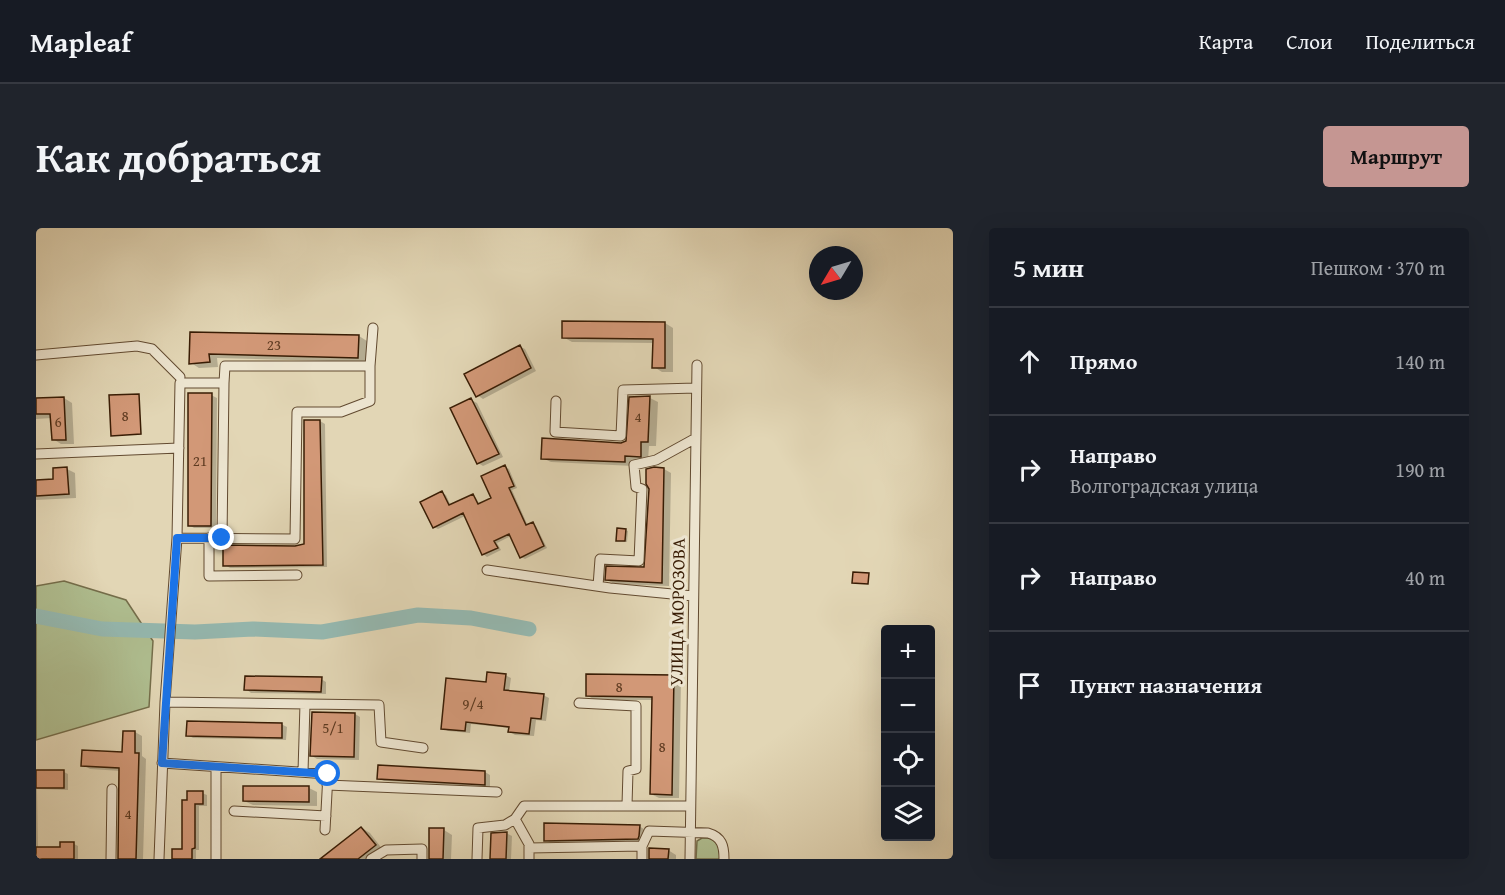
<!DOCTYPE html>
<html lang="ru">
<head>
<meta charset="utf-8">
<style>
	body { margin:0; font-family:"Gentium Book Plus",serif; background:#20242c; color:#f1f3f6 }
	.controls { position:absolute; right:18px; bottom:18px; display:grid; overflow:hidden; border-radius:6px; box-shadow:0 6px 24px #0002 }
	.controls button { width:54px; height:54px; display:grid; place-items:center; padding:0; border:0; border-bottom:2px solid #363941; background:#171b24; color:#f1f3f6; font:30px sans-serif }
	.compass { position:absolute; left:773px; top:18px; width:54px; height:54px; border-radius:50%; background:#171b24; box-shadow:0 6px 24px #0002; rotate:232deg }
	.stop { position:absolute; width:18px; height:18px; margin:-14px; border:4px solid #1a73e8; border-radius:50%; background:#fff }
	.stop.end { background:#1a73e8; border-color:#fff; box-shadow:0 2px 6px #0008 }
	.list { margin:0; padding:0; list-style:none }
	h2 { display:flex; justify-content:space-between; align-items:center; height:78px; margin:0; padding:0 24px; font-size:26px }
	h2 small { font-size:20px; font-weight:400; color:#9ea1a6 }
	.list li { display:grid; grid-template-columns:39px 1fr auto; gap:18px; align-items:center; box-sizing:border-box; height:108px; padding:0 24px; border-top:2px solid #363941 }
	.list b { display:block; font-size:22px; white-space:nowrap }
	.list p { margin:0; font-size:20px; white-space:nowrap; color:#9ea1a6 }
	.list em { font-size:20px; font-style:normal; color:#9ea1a6 }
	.icon { flex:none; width:33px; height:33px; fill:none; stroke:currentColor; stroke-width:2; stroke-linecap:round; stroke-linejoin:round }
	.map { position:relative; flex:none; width:917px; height:631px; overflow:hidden; border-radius:6px }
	header { display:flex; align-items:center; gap:36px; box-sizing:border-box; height:84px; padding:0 30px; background:#171b24; border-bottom:2px solid #363941 }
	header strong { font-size:28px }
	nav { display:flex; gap:33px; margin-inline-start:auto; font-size:21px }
	.intro { display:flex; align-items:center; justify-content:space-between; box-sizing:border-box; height:144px; padding:0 36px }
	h1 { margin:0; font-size:42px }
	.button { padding:15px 27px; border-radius:6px; background:#c59692; color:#111; font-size:21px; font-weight:700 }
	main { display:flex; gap:36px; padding:0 36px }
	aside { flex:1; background:#171b24; border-radius:6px; box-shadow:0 6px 24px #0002 }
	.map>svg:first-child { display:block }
</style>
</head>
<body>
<header>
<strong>Mapleaf</strong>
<nav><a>Карта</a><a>Слои</a><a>Поделиться</a></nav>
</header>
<div class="intro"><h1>Как добраться</h1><a class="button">Маршрут</a></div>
<main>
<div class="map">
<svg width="917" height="631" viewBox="0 0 917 631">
	<rect width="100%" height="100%" fill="#e2d6b5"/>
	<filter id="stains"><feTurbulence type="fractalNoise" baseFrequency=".00333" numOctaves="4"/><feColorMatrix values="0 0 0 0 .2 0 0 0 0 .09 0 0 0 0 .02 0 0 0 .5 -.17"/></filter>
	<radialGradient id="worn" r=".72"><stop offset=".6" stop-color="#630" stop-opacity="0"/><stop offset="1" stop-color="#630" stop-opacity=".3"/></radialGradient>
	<!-- green -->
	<path fill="#afbe90" stroke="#746d4a" stroke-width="1.5" d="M28,353L90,372L117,413L113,479L0,512V358Z
		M666,610H677L681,613L685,631H660L661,613Z"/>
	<!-- shadow -->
	<path fill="#0003" d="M629,95L637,100V144H626L618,139V115L536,114L527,109Z
		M155,106L323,108L331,113L330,134L181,130L182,139L163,140L155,135Z
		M483,118L489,121L500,143L447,171L441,167Z
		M175,167L181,170L180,300H158L153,297Z
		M28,170L36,175L38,216H25L17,211L16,190L0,191V172Z
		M614,170L622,174L620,218H613L612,232H597V238L515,234L506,230L592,214Z
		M435,172L441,175L467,229L447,238L442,235Z
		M284,193L289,196L291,339L194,340L189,337L269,317Z
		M469,239L473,241L481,260L476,262L492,298L496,296L500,298L511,320L489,331L485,329L475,308L461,315L465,322L451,329L447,326L429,288L402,301L398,299L406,265L410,267L415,278L437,267L440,270L444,277L457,270Z
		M31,241L39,245L40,270L0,272V253L19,252Z
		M628,241L635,245L633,358L578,356L571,352L610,340L614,261L611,243Z
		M589,302L592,303L591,314L581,312Z
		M469,447L475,450L473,464L507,467L513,470L510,493L500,492L498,508L479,507L474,504V500L435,496L434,505L412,503L406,500L451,455Z
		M637,449L645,453L643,570H623L615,566L617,472H559L552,468Z
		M285,451L290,454V466L215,465L210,461Z
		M319,486L324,489L323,532L281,531L276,528Z
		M245,496L251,499L250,512L157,510L152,507Z
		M99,504L106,508V528L110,531L107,631H82L85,543L54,541L47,537L88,526Z
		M343,538L449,544L454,547V559L348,553L342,550Z
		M0,543L28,544L32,546V562L1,561L2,621H25V616H38L42,618V631H0Z
		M273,560L281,564V578L217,577L208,573Z
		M166,565L171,567V578H163V622H160V631H137L147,622L152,574Z
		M603,598L611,603L610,615L518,617L510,612Z
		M326,600L334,605L347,622L336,631H286Z
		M408,602L416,607L415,631H394Z
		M470,605L476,608L475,631H456Z
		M632,622L640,627V631H614Z"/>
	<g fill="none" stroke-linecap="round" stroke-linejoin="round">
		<!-- river -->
		<path stroke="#95b9b1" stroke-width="15" d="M0,388L66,401L159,404L217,401L286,404L382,387L435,390L493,401"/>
	</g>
	<!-- building -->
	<path fill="#d29877" stroke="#381c04" stroke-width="1.5" d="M526,93L629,94V140H616L617,111L526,110Z
		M154,104L323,107L322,130L173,126L174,134L153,136Z
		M484,117L495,140L440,169L428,146Z
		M152,165H176L175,298H152Z
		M103,166L105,206L75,208L73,167Z
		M614,168L612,214H605V229L589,228V234L505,231L506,210L585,215L590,213L593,169Z
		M28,169L30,212H16L14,186H0V170Z
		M435,170L463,226L441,236L414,180Z
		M268,192H284L287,337L187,338V317L259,318L268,316Z
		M469,237L478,258L473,260L490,297L497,294L508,318L484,330L473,306L458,313L462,320L446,327L427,285L397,300L384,274L406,263L413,277L437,266L442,276L455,270L445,248Z
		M31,239L33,266L0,268V252L17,251V240Z
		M618,239L628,240L626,355L569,352L570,338L608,339L613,261L610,256V241Z
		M581,300L590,301L589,313H580Z
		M817,344L833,345L832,356L816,355Z
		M451,444L470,446L468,462L508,466L505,491L495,490L493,506L472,504L473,499L430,494L429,503L405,501L410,450L450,454Z
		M550,446L638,447L636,567L614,566L616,469L550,468Z
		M209,448L286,449L285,464L208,462Z
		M276,484L319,485L318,529L274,528Z
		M151,493L246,495V510L150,508Z
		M87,503H99V525H103L100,631H82L83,540L45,538L46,522L86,524Z
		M342,537L449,543V557L341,551Z
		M0,542H28V560H0Z
		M207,558H273V574L207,573Z
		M151,563H167V576H159V620L156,621V631H136V621H146V572H151Z
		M508,595L604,597L603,608L602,611L508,613Z
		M325,599L340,617L322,631H284Z
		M393,600H408L407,631H393Z
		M471,604L470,631H454L455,605Z
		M24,614H38V631H0V619H24Z
		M613,620L633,621L632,631H613Z"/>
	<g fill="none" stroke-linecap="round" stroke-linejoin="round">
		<defs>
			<path id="minor" d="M0,127L101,118L116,121L144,149
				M520,173L519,204L585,208L587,162L660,160
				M0,226L143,220
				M141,310L259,311L261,184H305L334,173V138
				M173,310V348L261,347
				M186,310L188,155
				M451,342L574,360L657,368
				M562,358L564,331L603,333L606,261L600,259L598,237L620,232L660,210
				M129,474L343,477L345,514L387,520
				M543,475L600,478V541L592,543L591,577
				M126,535L292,546L289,602
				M180,539V631
				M267,544L269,476
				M291,557L461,564
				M198,583L290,588
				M479,591L488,578H654
				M606,618L613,603L672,605C686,609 688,618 688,631
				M493,620L606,618V631
				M75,631L76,561
				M123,631L129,474L141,310L144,155H188L189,138H334L337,100
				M335,631L350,622L386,621V631
				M441,631L442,600L469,597L479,591L493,616V631
				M654,631L661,137"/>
		</defs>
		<!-- minor casing -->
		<use href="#minor" stroke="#624a30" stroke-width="11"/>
		<!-- minor -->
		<use href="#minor" stroke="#ece4cf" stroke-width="9"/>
	</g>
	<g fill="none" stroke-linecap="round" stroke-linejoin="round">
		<!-- route -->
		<path stroke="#1a73e8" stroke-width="8" d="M186,310H141L126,535L292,546"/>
	</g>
	<g text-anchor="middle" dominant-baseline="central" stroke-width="6" stroke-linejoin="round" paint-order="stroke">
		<!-- number labels -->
		<g font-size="15" fill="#5e3b21">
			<text x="238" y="116">23</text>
			<text x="89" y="187">8</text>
			<text x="602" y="188">4</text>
			<text x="22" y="193">6</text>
			<text x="164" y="232">21</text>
			<text x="583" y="458">8</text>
			<text x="437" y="475">9/4</text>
			<text x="297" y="499">5/1</text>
			<text x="626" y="518">8</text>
			<text x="92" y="585">4</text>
		</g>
		<!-- street labels -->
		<g font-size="18" fill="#381c04" stroke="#ece4cf">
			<text transform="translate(641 384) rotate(-89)">УЛИЦА МОРОЗОВА</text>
		</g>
	</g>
	<rect width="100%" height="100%" filter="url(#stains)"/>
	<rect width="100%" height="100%" fill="url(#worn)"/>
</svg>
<div class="controls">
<button>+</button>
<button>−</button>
<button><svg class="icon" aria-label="locate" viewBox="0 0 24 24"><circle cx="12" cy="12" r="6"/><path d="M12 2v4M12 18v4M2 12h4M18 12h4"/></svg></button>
<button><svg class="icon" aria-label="layers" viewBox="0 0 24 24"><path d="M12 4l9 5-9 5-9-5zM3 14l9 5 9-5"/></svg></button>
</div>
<svg class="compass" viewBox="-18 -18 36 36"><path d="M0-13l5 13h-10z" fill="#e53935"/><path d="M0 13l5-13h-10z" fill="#9ea1a6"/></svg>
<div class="stop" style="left:292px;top:546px"></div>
<div class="stop end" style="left:186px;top:310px"></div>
</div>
<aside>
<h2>5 мин<small>Пешком · 370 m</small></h2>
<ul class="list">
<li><svg class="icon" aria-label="ahead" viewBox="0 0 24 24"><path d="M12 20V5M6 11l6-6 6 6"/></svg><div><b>Прямо</b></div><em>140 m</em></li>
<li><svg class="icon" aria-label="right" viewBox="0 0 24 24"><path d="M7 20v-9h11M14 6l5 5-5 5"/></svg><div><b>Направо</b><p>Волгоградская улица</p></div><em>190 m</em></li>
<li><svg class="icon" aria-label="right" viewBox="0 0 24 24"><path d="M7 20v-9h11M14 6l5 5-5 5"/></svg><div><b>Направо</b></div><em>40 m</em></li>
<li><svg class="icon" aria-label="arrive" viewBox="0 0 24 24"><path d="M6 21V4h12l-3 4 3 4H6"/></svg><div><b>Пункт назначения</b></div></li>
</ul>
</aside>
</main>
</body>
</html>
